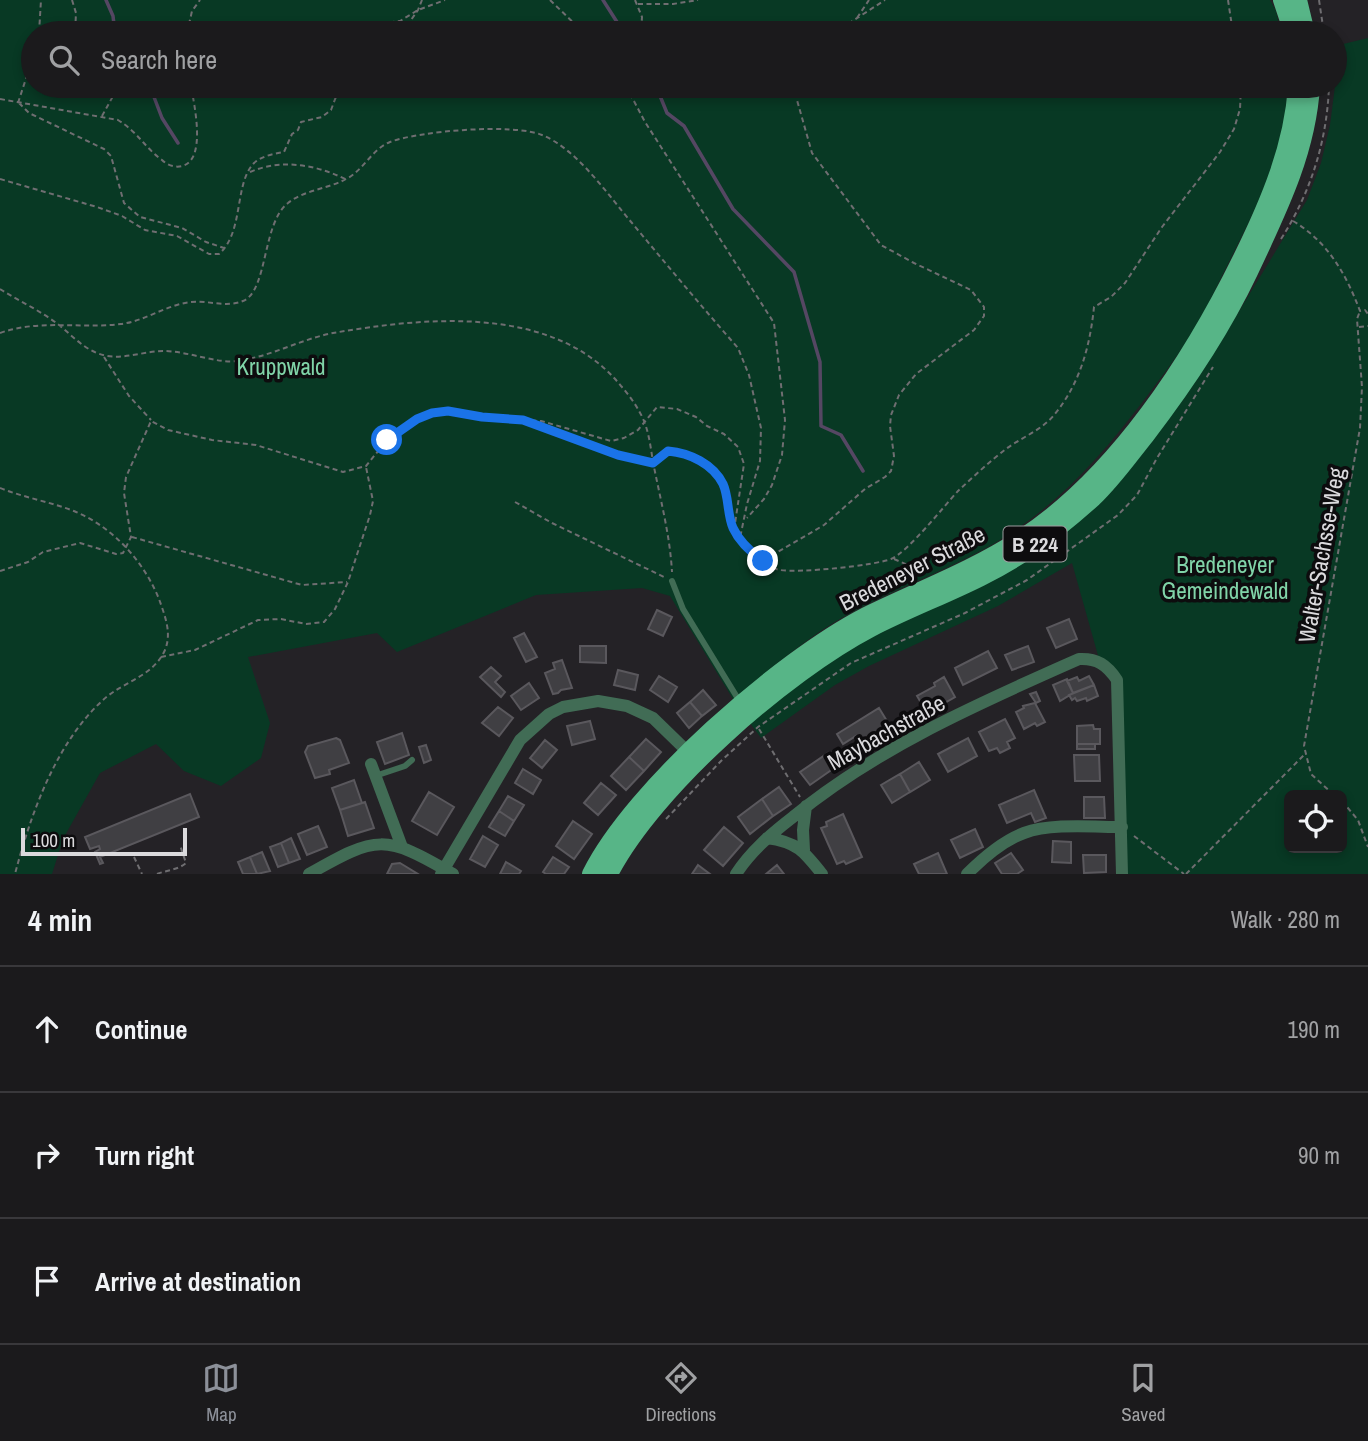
<!DOCTYPE html>
<html lang="en">
<head>
<meta charset="utf-8">
<style>
	body { margin:0; font-family:"Archivo Narrow",sans-serif; background:#242325; color:#f1f3f6 }
	.controls { position:absolute; right:21px; bottom:21px; display:grid; overflow:hidden; border-radius:10px; box-shadow:0 4px 10px #0003 }
	.controls button { width:63px; height:63px; display:grid; place-items:center; padding:0; border:0; border-bottom:2px solid #39383b; background:#1b1a1c; color:#f1f3f6; font:35px sans-serif }
	.scale { position:absolute; left:21px; bottom:18px; width:166px; box-sizing:border-box; padding-left:7px; border:4px solid #dbdadd; border-top:0; font-size:19px; line-height:24px; white-space:nowrap; color:#dbdadd; -webkit-text-stroke:5px #0d0c0e; paint-order:stroke }
	.stop { position:absolute; width:21px; height:21px; margin:-16px; border:5px solid #1a73e8; border-radius:50%; background:#fff }
	.stop.end { background:#1a73e8; border-color:#fff; box-shadow:0 2px 7px #0008 }
	.list { margin:0; padding:0; list-style:none }
	h2 { display:flex; justify-content:space-between; align-items:center; height:91px; margin:0; padding:0 28px; font-size:30px }
	h2 small { font-size:23px; font-weight:400; color:#a0a1a3 }
	.list li { display:grid; grid-template-columns:46px 1fr auto; gap:21px; align-items:center; box-sizing:border-box; height:126px; padding:0 28px; border-top:2px solid #39383b }
	.list b { display:block; font-size:26px; white-space:nowrap }
	.list em { font-size:23px; font-style:normal; color:#a0a1a3 }
	.icon { flex:none; width:38px; height:38px; fill:none; stroke:currentColor; stroke-width:2; stroke-linecap:round; stroke-linejoin:round }
	.map { position:relative; flex:none; width:1368px; height:874px; overflow:hidden }
	.search { position:absolute; background:#1b1a1c; box-shadow:0 4px 10px #0003; left:21px; right:21px; top:21px; height:77px; display:flex; align-items:center; gap:18px; box-sizing:border-box; padding:0 24px; border-radius:38px; color:#a0a1a3; font-size:26px }
	.sheet { height:469px; background:#1b1a1c }
	nav { display:flex; justify-content:space-around; align-items:center; box-sizing:border-box; height:98px; border-top:2px solid #39383b; background:#1b1a1c; font-size:19px; color:#a0a1a3 }
	nav a { display:grid; justify-items:center; gap:4px }
	nav .on { color:#8c9099 }
	.map>svg:first-child { display:block }
</style>
</head>
<body>
<div class="map">
<svg width="1368" height="874" viewBox="0 0 1368 874">
	<rect width="100%" height="100%" fill="#242226"/>
	<!-- green -->
	<path fill="#083924" fill-rule="evenodd" d="M0,0H1270L1276,11L1281,33H33V86H1287C1289,146 1256,208 1230,260C1219,281 1210,302 1199,322C1183,349 1163,375 1144,400C1105,451 1068,494 1014,531C966,563 913,581 862,607C815,630 774,666 733,699L670,596L642,588L536,595L397,652L377,633L248,657L270,723L261,758L221,786L184,771L156,744L100,773L63,839L52,874H0Z
		M1368,38V874H1125L1120,691L1099,659L1072,563L998,606L869,666L835,685L761,738L750,723L821,666L873,635L957,596L1200,375L1307,200L1321,163L1330,125L1335,86V46ZM1289,795H1342V848H1289Z"/>
	<g fill="none" stroke-linecap="round" stroke-linejoin="round">
		<!-- stream -->
		<path stroke="#554763" stroke-width="3.5" d="M106,0L113,16L115,33
			M603,0L624,33
			M144,86L154,97L162,118L178,143
			M656,86L667,113L684,126L733,209L794,272L820,362L821,426L841,435L863,471"/>
	</g>
	<!-- building -->
	<path fill="#403f43" stroke="#5a585d" stroke-width="2" d="M657,610L672,617L663,636L648,629Z
		M1069,619L1077,639L1056,648L1047,628Z
		M524,633L537,657L526,662L514,638Z
		M580,646H606V663L580,662Z
		M1028,646L1034,662L1012,670L1005,655Z
		M988,651L997,668L963,685L955,668Z
		M562,660L572,688L561,690L558,693L553,694L545,673L555,669L553,663Z
		M491,667L501,676L495,682L505,692L501,697L480,677Z
		M618,670L638,675L635,690L614,685Z
		M659,676L677,687L668,702L650,690Z
		M1089,676L1094,685L1073,693L1067,681L1077,677L1079,681Z
		M944,677L955,697L927,713L917,696L935,686L934,683Z
		M1067,679L1073,693L1060,701L1053,685Z
		M529,683L539,698L521,710L511,696Z
		M1094,685L1098,696L1087,701L1086,698L1077,701L1075,698L1072,700L1069,695Z
		M703,690L716,705L702,716L690,702Z
		M1036,692L1040,701L1036,703L1030,694Z
		M690,702L702,716L689,728L677,713Z
		M1035,703L1045,722L1037,726L1035,723L1024,729L1016,712L1024,708L1023,706Z
		M498,707L513,718L499,736L482,723Z
		M879,708L893,731L864,749L856,736L843,744L837,734Z
		M1005,719L1015,738L1007,742L1010,748L1000,753L997,748L989,751L979,732Z
		M590,721L595,739L572,745L567,726Z
		M1093,725L1094,729H1100V744H1077V726Z
		M402,733L409,755L385,764L377,742Z
		M336,738L340,740L349,763L329,770L330,774L315,778L305,752L308,746Z
		M968,738L977,756L948,772L938,754Z
		M646,739L661,752L644,771L629,757Z
		M545,740L557,750L542,768L530,758Z
		M1077,744H1095V749H1077Z
		M426,745L431,760L424,763L419,747Z
		M828,753L837,766L810,785L800,772Z
		M1074,755H1099L1100,781H1075Z
		M629,757L644,771L626,790L611,776Z
		M919,762L930,780L910,792L900,774Z
		M523,769L541,780L533,794L515,783Z
		M900,774L910,792L892,803L881,785Z
		M354,780L362,803L340,810L332,788Z
		M601,783L616,795L598,815L584,803Z
		M779,787L791,804L773,816L762,799Z
		M1034,790L1046,818L1035,822L1031,813L1007,823L999,805Z
		M429,792L454,807L437,835L412,821Z
		M190,794L199,817L100,857L103,863L100,864L95,852L100,849L99,846L90,849L85,837Z
		M508,796L524,805L514,821L499,811Z
		M1084,797H1104L1105,818H1084Z
		M762,799L773,816L750,834L738,817Z
		M365,802L374,828L348,836L340,810Z
		M499,811L514,821L505,836L489,827Z
		M843,814L862,857L846,864L844,861L837,864L821,828L827,826L826,822Z
		M573,821L592,834L574,859L556,846Z
		M318,826L327,847L307,855L298,834Z
		M724,827L743,843L723,866L704,850Z
		M975,829L983,847L960,858L951,840Z
		M483,836L498,845L485,867L470,859Z
		M291,838L300,859L289,863L281,843Z
		M1053,841L1071,842V863L1052,862Z
		M281,843L289,863L278,867L270,847Z
		M262,852L270,871L257,874L250,857Z
		M938,853L947,874H919L914,864Z
		M1011,853L1023,870L1017,874H1002L995,863Z
		M1083,855H1106V872L1084,873Z
		M250,857L257,874H243L238,862Z
		M553,857L569,867L564,874H546L543,872Z
		M506,862L521,871L519,874H500Z
		M400,863L418,874H387L392,864Z
		M698,865L710,874H692Z
		M777,865L784,874H766Z"/>
	<g fill="none" stroke-linecap="round" stroke-linejoin="round">
		<!-- path -->
		<path stroke="#6f6e71" stroke-width="2" stroke-dasharray="5 3.5" stroke-linecap="butt" d="M72,0L76,13L75,33
			M550,0L584,33
			M635,0L642,17L641,33
			M1228,0L1233,33
			M1319,0L1324,33
			M638,4H673L698,0
			M857,18L869,0
			M39,33L41,0
			M187,33L192,11L200,0
			M349,33L352,30L366,26L400,21L418,10L445,0
			M402,33L418,10L422,0
			M834,33L885,0
			M626,86L645,122L774,323L785,420L782,455L772,485L764,499L747,518
			M0,99L118,120C139,133 144,147 162,160C167,165 175,168 182,166C207,160 194,104 191,86
			M18,103L33,57
			M19,103L29,113L104,149L111,156L124,203L140,217L182,228L206,242L224,248
			M102,116L117,89L116,86
			M250,172C280,159 315,164 345,179
			M0,179L97,207L122,216L145,230L177,236L209,254H219C244,232 234,186 253,164C261,156 273,154 284,152L292,134L298,130L301,122L322,117L331,110L340,86
			M1293,221C1328,242 1346,274 1360,311L1365,310L1368,314
			M1281,239C1311,192 1327,141 1329,86
			M0,289C19,301 41,311 59,325C74,337 86,352 107,356C126,359 145,351 164,351C187,351 218,364 237,361C270,357 301,339 333,333C426,317 555,304 621,386C630,396 639,409 644,421C650,436 651,452 654,467C661,502 670,536 672,572
			M1359,327L1368,326
			M0,333C39,319 80,329 121,324C145,321 166,305 191,302C208,300 226,308 243,301C268,291 262,223 288,203C304,190 328,189 346,179C363,171 372,149 390,142C419,131 513,123 542,135C577,149 608,195 632,223C667,265 702,307 738,348L749,375L761,428L760,461L747,504L740,538
			M104,357L129,396L151,420
			M525,421L618,455L652,463
			M654,463L668,451C690,453 716,465 723,487C728,500 728,515 733,528C739,540 751,552 761,560C767,564 773,569 780,570C800,573 872,566 891,559C908,552 944,506 958,491C973,477 990,461 1006,449C1022,437 1042,430 1054,415C1080,384 1090,346 1094,307L1111,297L1125,283L1162,227L1220,152L1234,129L1240,109L1241,86
			M0,488C25,498 52,502 76,512C114,528 144,562 159,599C165,616 172,633 165,650C153,677 122,682 103,700C56,743 31,813 15,874
			M515,502L552,523L664,577
			M132,537L302,585L347,582
			M894,559L924,572
			M764,560L824,525L865,489L885,477L891,471L894,456L890,426L891,415L899,395L916,374L974,330L984,316V307L971,290L914,263L881,245L812,153L793,86
			M0,571L28,562L43,552L80,543L116,554L123,553L131,537L124,493L126,477L151,421L168,430L212,440L256,445L343,472L366,466L387,440L417,419L432,413L448,411L482,417L541,421L611,441L624,438L638,430L657,407L677,409L696,417L707,426L724,434L738,447L744,464L734,530
			M161,657L195,650L258,620L281,619L306,624L324,622L335,609L348,582L370,515L373,501L366,467
			M759,729L800,797
			M1334,795L1311,774L1304,746L1360,428L1362,387L1357,319L1360,311
			M1342,801L1358,820L1368,847
			M666,819L721,761L758,727L851,663L965,613L1027,580L1118,515L1137,495L1157,458L1213,367
			M1134,836L1184,874
			M134,857L142,874
			M157,874C167,870 178,870 186,863L180,845
			M1186,874L1304,755"/>
		<!-- service -->
		<path stroke="#416c55" stroke-width="6" d="M672,581L683,609L740,702
			M375,776L405,766L412,760"/>
		<!-- minor -->
		<path stroke="#416c55" stroke-width="12" d="M371,764L402,847
			M767,838C797,842 804,851 822,874
			M804,850L803,830L806,806
			M309,874C377,835 385,834 453,874
			M441,874L520,740L549,714L563,707L598,701L627,706L653,718L689,753
			M736,874C751,851 771,834 793,817C877,748 979,703 1079,659C1097,658 1107,665 1117,680L1122,874
			M967,874C983,858 1002,841 1024,833C1051,823 1093,827 1122,827"/>
		<!-- primary -->
		<path stroke="#57b587" stroke-width="18" d="M1282,0L1293,33
			M1298,0L1306,33
			M591,874C634,788 780,660 866,616C917,591 971,571 1019,540C1116,478 1192,360 1242,258C1269,203 1293,147 1297,86
			M609,874C654,787 785,673 871,628C923,601 980,583 1029,549C1051,534 1073,516 1093,498C1113,479 1129,456 1146,435C1186,383 1221,331 1249,272C1277,212 1307,153 1311,86"/>
	</g>
	<g fill="none" stroke-linecap="round" stroke-linejoin="round">
		<!-- route -->
		<path stroke="#1a73e8" stroke-width="9" d="M387,440L417,419L432,413L448,411L482,417L523,420L618,455L653,463L668,451C690,453 713,464 723,484C729,497 727,514 733,528C739,541 752,553 763,561"/>
	</g>
	<g text-anchor="middle" dominant-baseline="central" stroke-width="7" stroke-linejoin="round" paint-order="stroke">
		<!-- shield labels -->
		<rect fill="#0d0c0e" stroke="#9d9c9f" stroke-width="2" x="1003.5" y="526.5" width="63" height="35" rx="5"/>
		<g font-size="21" font-weight="bold" fill="#dbdadd">
			<text x="1035" y="544">B 224</text>
		</g>
		<!-- park labels -->
		<g font-size="23" fill="#80d4a8" stroke="#0d0c0e">
			<text x="281" y="366">Kruppwald</text>
			<text x="1225" y="564">Bredeneyer<tspan x="1225" dy="26">Gemeindewald</tspan></text>
		</g>
		<!-- street labels -->
		<g font-size="23" fill="#dbdadd" stroke="#0d0c0e">
			<text transform="translate(1321 555) rotate(-80)">Walter-Sachsse-Weg</text>
			<text transform="translate(912 568) rotate(-27)">Bredeneyer Straße</text>
			<text transform="translate(886 732) rotate(-29)">Maybachstraße</text>
		</g>
	</g>
</svg>
<div class="controls">
<button><svg class="icon" aria-label="locate" viewBox="0 0 24 24"><circle cx="12" cy="12" r="6"/><path d="M12 2v4M12 18v4M2 12h4M18 12h4"/></svg></button>
</div>
<div class="scale">100 m</div>
<div class="stop" style="left:387px;top:440px"></div>
<div class="stop end" style="left:763px;top:561px"></div>
<div class="search"><svg class="icon" aria-label="search" viewBox="0 0 24 24"><circle cx="10" cy="10" r="6"/><path d="M15 15l6 6"/></svg>Search here</div>
</div>
<section class="sheet">
<h2>4 min<small>Walk · 280 m</small></h2>
<ul class="list">
<li><svg class="icon" aria-label="ahead" viewBox="0 0 24 24"><path d="M12 20V5M6 11l6-6 6 6"/></svg><div><b>Continue</b></div><em>190 m</em></li>
<li><svg class="icon" aria-label="right" viewBox="0 0 24 24"><path d="M7 20v-9h11M14 6l5 5-5 5"/></svg><div><b>Turn right</b></div><em>90 m</em></li>
<li><svg class="icon" aria-label="arrive" viewBox="0 0 24 24"><path d="M6 21V4h12l-3 4 3 4H6"/></svg><div><b>Arrive at destination</b></div></li>
</ul>
</section>
<nav>
<a class="on"><svg class="icon" aria-label="map" viewBox="0 0 24 24"><path d="M3 6l6-2 6 2 6-2v14l-6 2-6-2-6 2zM9 4v14M15 6v14"/></svg>Map</a>
<a><svg class="icon" aria-label="directions" viewBox="0 0 24 24"><path d="M12 3l9 9-9 9-9-9zM9 14v-3h6M13 9l2 2-2 2"/></svg>Directions</a>
<a><svg class="icon" aria-label="saved" viewBox="0 0 24 24"><path d="M7 4h10v16l-5-4-5 4z"/></svg>Saved</a>
</nav>
</body>
</html>
